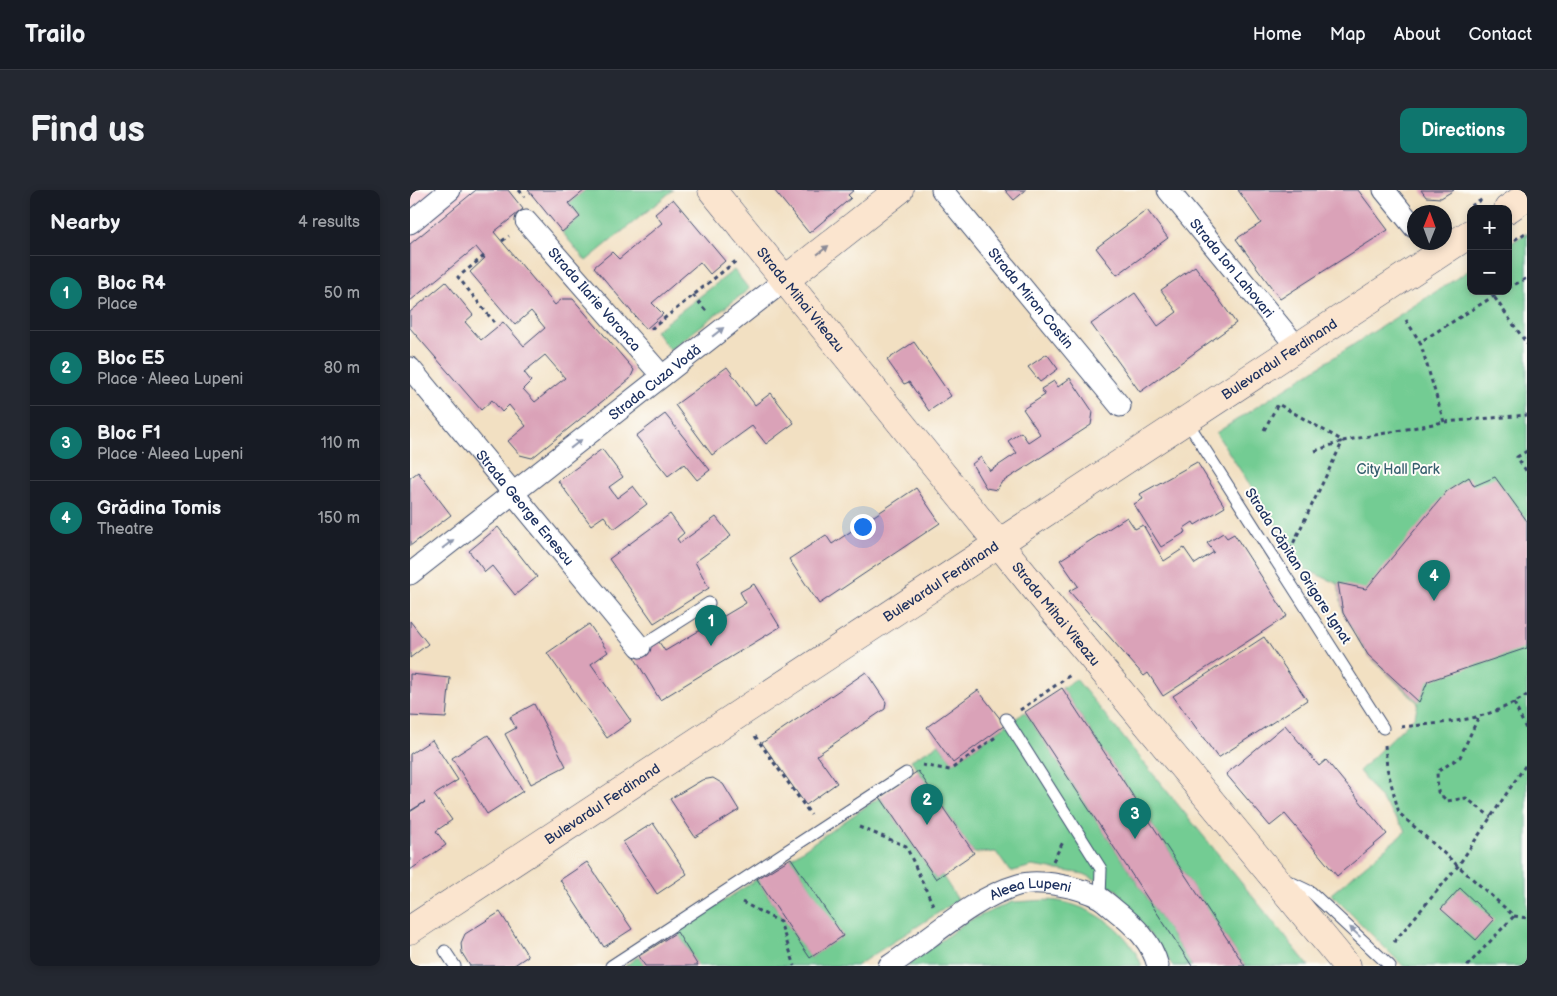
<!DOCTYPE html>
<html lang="en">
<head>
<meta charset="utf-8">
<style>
	body { margin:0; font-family:"Balsamiq Sans",sans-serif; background:#242831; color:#f1f3f6 }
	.controls { position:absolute; right:15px; top:15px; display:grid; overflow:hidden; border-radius:10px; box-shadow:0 2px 8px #0003 }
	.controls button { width:45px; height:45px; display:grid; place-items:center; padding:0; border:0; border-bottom:1px solid #363941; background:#171b24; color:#f1f3f6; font:25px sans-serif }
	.compass { position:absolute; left:997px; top:15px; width:45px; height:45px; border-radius:50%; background:#171b24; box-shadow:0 2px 8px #0003; rotate:1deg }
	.you { position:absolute; left:452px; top:336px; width:18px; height:18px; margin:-12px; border:4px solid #fff; border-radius:50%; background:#1a73e8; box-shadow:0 0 0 8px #1a73e833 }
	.badge { display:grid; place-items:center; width:32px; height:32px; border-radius:50%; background:#0f766e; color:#fff; font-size:16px; font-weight:700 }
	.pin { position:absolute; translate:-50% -41px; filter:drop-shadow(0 1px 2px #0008) }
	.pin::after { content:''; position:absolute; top:26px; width:18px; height:15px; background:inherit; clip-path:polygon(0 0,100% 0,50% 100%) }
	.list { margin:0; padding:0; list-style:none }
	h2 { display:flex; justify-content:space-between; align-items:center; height:65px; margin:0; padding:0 20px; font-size:21px }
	h2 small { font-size:16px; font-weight:400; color:#9ea1a6 }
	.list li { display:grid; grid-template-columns:32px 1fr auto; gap:15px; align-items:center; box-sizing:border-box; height:75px; padding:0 20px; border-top:1px solid #363941 }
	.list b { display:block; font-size:19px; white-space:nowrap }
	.list p { margin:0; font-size:16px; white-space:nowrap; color:#9ea1a6 }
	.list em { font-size:16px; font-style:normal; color:#9ea1a6 }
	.map { position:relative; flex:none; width:1117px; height:776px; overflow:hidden; border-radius:10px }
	header { display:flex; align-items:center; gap:30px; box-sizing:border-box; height:70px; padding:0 25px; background:#171b24; border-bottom:1px solid #363941 }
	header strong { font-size:24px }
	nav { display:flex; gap:28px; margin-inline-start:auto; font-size:18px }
	.intro { display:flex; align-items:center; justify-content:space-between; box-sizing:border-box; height:120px; padding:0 30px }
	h1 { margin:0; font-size:35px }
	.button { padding:12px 22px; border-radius:10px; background:#0f766e; color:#fff; font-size:18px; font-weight:700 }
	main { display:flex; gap:30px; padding:0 30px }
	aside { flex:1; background:#171b24; border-radius:10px; box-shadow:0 2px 8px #0003 }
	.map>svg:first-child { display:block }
</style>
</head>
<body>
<header>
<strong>Trailo</strong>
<nav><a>Home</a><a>Map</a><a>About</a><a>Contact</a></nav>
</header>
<div class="intro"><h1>Find us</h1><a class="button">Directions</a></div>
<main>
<aside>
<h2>Nearby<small>4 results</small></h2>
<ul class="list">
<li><span class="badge">1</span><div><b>Bloc R4</b><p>Place</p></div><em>50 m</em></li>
<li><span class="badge">2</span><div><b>Bloc E5</b><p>Place · Aleea Lupeni</p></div><em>80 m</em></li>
<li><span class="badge">3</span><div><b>Bloc F1</b><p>Place · Aleea Lupeni</p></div><em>110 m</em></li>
<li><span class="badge">4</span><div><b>Grădina Tomis</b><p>Theatre</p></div><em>150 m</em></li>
</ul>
</aside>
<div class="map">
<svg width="1117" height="776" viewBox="0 0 1117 776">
	<rect width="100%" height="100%" fill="#fdfcf7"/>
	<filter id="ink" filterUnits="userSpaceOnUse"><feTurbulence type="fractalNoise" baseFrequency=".02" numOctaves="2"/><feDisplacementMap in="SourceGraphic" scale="10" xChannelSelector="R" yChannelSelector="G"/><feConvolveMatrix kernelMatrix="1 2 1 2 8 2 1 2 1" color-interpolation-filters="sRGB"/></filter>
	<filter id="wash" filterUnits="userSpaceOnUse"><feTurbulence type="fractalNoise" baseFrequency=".0096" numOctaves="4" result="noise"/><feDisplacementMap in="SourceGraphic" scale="20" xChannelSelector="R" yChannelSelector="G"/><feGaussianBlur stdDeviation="1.12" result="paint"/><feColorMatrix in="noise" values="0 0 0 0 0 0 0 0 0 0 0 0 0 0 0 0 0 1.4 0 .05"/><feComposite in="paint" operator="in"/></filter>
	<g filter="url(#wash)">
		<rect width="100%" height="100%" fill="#f2e0c2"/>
		<!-- built -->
		<path fill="#f6cfd7" d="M0,0H66L0,54Z"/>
		<!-- green -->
		<path fill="#73cc93" stroke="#477e78" d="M175,0H263L176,71L152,42L170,27L159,13Z
			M1117,43V776H993L921,704L996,641L949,581L1005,526L1008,513L958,465L933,423L928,394L895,379L806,243L1061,79V101H1098V55Z
			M324,80L339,99L260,160L245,141Z
			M666,489L899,776H835L652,498Z
			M615,522L782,776H763L707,700L674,684L622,676L600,682L586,662L564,663L501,570L529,554L543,573Z
			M470,607L526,689L532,685L548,710L446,776H288L267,742L347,689L400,768L432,746L381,668Z
			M602,712C618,712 638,708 653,712C688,720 719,742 732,776H497L556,732Z
			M229,766L235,776H215Z"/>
		<g id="blocks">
			<!-- building -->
			<path fill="#daa2b8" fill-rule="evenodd" d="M66,0H98L113,19L84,42L145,115L152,109H163L224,180L220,189L122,268L110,265L98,251L116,236L99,215L92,222L82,210L71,220L0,138V122L36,92L63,125L55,132L71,150L93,132L114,156L135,138L121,121L105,135L60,82L75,68L66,57L0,111V54ZM135,165L155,188L125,212L113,199L121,191L114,182Z
				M118,0H175L159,13L170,27L152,42Z
				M364,0H444L438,5L441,8L399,43Z
				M595,0H616L604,10Z
				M828,0H948L978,40L870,109L826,49L851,33Z
				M1011,0H1044L1031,8L1016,7Z
				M263,9L315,71L300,84L290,72L242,113L253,124L236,139L184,77L202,62L209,69L252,33L245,24Z
				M737,20L758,48L707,85L686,58Z
				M785,76L826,133L730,202L681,134L725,103L748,136L767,122L751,100Z
				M504,152L541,206L519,221L499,192L494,194L477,170Z
				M637,164L648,179L630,192L618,177Z
				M317,177L345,215L361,203L384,233L356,254L342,236L302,265L265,215Z
				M660,188L683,222L681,235L591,293L587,300L576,298L562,274L571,267L580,281L607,263L598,251L611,242L618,252L630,244L613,219L635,205L631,199L644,191L648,197Z
				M255,224L300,280L287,290L274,274L258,286L226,246Z
				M192,259L213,287L199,297L207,308L223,296L237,314L204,339L194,326L181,335L148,291Z
				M787,272L815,317L785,335L783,332L774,338L776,342L751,357L724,314L733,309L730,304Z
				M8,282L41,325L0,356V288Z
				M1059,287L1064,296L1085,287L1117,331V458L1018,491L1009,512L958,465L933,423L928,393L956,399L1037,301Z
				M506,298L530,333L409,414L379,369L416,345L422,354Z
				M260,324L274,343L267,349L270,353L306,327L321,346L285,372L299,398L244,433L199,369Z
				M717,327L725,339L733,335L754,371L774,358L785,374L804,362L797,353L813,343L817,348L824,344L877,426L753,506L738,483L734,486L659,401L668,396L650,370Z
				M88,337L127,387L105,405L82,376L75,382L59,361Z
				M344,394L370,437L250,510L224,467L249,452L255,461L336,413L330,402Z
				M0,431L18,454L0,468Z
				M179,434L198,462L181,474L221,531L197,548L137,463Z
				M854,447L897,510L808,568L763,506Z
				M456,482L476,512L475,519L407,565L427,593L396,615L352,553Z
				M0,484L40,488L36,528L0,526Z
				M652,498L835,776H782L615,522Z
				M568,500L595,535L543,573L517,537Z
				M124,514L156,576L121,594L95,544L106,538L100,527Z
				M875,535L909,576L916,570L977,644L927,686L875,624L860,636L816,584Z
				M78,545L113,601L77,624L42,568Z
				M22,550L48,590L24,605L42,630L26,641L36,655L0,680V622L15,612L0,621V564Z
				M508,581L564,663L526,689L470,607Z
				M303,588L313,594L329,620L285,647L260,609L292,590Z
				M243,633L277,684L247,704L213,652Z
				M381,668L433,746L400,768L347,689Z
				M177,672L222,739L194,757L150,690Z
				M1050,698L1084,730L1066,750L1031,719Z
				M90,722L118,766L103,776H60L52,763L51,753L55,744Z
				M267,742L288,776H235L229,766Z"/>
		</g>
	</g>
	<g filter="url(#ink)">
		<use href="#blocks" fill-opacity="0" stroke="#3b4a6d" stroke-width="1"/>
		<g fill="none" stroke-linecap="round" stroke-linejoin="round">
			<defs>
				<path id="lane" d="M776,230L973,538
					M230,457L299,413
					M596,529L691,679L690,708
					M876,690L901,702L980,776
					M35,761L45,776
					M201,776L496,583"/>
				<g id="street">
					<path id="s1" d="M532,0L710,216"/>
					<path id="s2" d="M758,0L887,157"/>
					<path d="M974,0L1004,37"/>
					<path id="s3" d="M116,31L252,186"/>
					<path d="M0,33L40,0"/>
					<path id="s4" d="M0,178L230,457"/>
					<path id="s5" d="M0,384L375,90"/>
					<path id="s6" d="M479,776C519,750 562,708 608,695C629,689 671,697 690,708C695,711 700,716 705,720C724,735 742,752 748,776"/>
				</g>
				<g id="secondary">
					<path id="s7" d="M302,0L619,391L937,776"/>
					<path d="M1098,19L1117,6"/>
					<path d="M375,90L489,0"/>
					<path id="s8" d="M0,740L1061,43"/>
				</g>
			</defs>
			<!-- lane casing -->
			<use href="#lane" stroke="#3b4a6d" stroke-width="13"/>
			<!-- street casing -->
			<use href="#street" stroke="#3b4a6d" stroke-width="23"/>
			<!-- secondary casing -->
			<use href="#secondary" stroke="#3b4a6d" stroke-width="29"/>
			<!-- path -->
			<path stroke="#3b4a6d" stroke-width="3" stroke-dasharray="4 4" stroke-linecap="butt" d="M109,0L115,7
				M1061,16L1073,9
				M92,51L99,46
				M1098,54L1117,42
				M74,66L48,87L84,132
				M1098,98L1117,88
				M1080,101L1117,154
				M283,105L297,122
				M996,130L1010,152
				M241,139L326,71
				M1034,232L1010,152L1092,101
				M854,240L868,214L933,251L1034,232L1117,225
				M905,261L933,251
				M1117,261L1107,267L1117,282
				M880,360L933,251
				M1104,513L1117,541
				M610,520L662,484
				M1068,528L1050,567L1027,582L1028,602L1037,611L1056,608L1081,627
				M991,537C1038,532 1075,532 1117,505
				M345,546L401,625
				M975,555L977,578L989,623L1104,726L1117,728
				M512,575L540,580L587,546
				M449,637L496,656L523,715
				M643,671L653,652
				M332,712L370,732L385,776
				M984,752L1048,676L1117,573
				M1057,776L1104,726"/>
			<!-- lane -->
			<use href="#lane" stroke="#fff" stroke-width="11"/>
			<!-- street -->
			<use href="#street" stroke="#fff" stroke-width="21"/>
			<!-- secondary -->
			<use href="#secondary" stroke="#fbe5cf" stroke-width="28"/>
		</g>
		<!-- one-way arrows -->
		<defs><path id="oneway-solid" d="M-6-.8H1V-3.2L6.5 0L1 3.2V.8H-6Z" transform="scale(1.25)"/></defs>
		<use fill="#8b8a96" href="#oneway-solid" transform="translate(413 60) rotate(-38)"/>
		<g fill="#8d97ae">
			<use href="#oneway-solid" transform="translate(308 142) rotate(-38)"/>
			<use href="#oneway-solid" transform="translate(166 254) rotate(-38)"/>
			<use href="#oneway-solid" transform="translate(38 354) rotate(-38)"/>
			<use href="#oneway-solid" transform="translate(945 742) rotate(-137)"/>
		</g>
	</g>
	<g text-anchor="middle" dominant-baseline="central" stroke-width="4" stroke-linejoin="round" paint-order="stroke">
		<!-- street labels -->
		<g font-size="14" fill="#1b2f5e" stroke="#fdfcf7">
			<text stroke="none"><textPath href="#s2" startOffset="101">Strada Ion Lahovari</textPath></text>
			<text stroke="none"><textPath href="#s1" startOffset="140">Strada Miron Costin</textPath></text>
			<text stroke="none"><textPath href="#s3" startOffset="104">Strada Ilarie Voronca</textPath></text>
			<text stroke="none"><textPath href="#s7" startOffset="141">Strada Mihai Viteazu</textPath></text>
			<text stroke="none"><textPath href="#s8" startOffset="1040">Bulevardul Ferdinand</textPath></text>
			<text stroke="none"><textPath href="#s5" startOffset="311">Strada Cuza Vodă</textPath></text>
			<text stroke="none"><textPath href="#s4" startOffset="181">Strada George Enescu</textPath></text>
			<text transform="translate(888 376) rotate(57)">Strada Căpitan Grigore Ignat</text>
			<text stroke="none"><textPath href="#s8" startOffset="635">Bulevardul Ferdinand</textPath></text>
			<text stroke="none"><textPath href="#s7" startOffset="546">Strada Mihai Viteazu</textPath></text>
			<text stroke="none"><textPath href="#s8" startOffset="230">Bulevardul Ferdinand</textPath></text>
			<text stroke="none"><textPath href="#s6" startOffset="165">Aleea Lupeni</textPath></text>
		</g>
		<!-- park labels -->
		<g font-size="14" fill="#355e6e" stroke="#fdfcf7">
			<text x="988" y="279">City Hall Park</text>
		</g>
	</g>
</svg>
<div class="controls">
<button>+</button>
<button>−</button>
</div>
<svg class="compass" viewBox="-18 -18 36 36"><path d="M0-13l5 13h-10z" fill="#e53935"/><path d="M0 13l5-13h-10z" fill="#9ea1a6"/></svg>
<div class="you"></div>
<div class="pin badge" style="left:301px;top:456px">1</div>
<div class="pin badge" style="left:517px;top:635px">2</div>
<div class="pin badge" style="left:725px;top:649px">3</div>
<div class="pin badge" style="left:1024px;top:411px">4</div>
</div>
</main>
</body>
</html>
